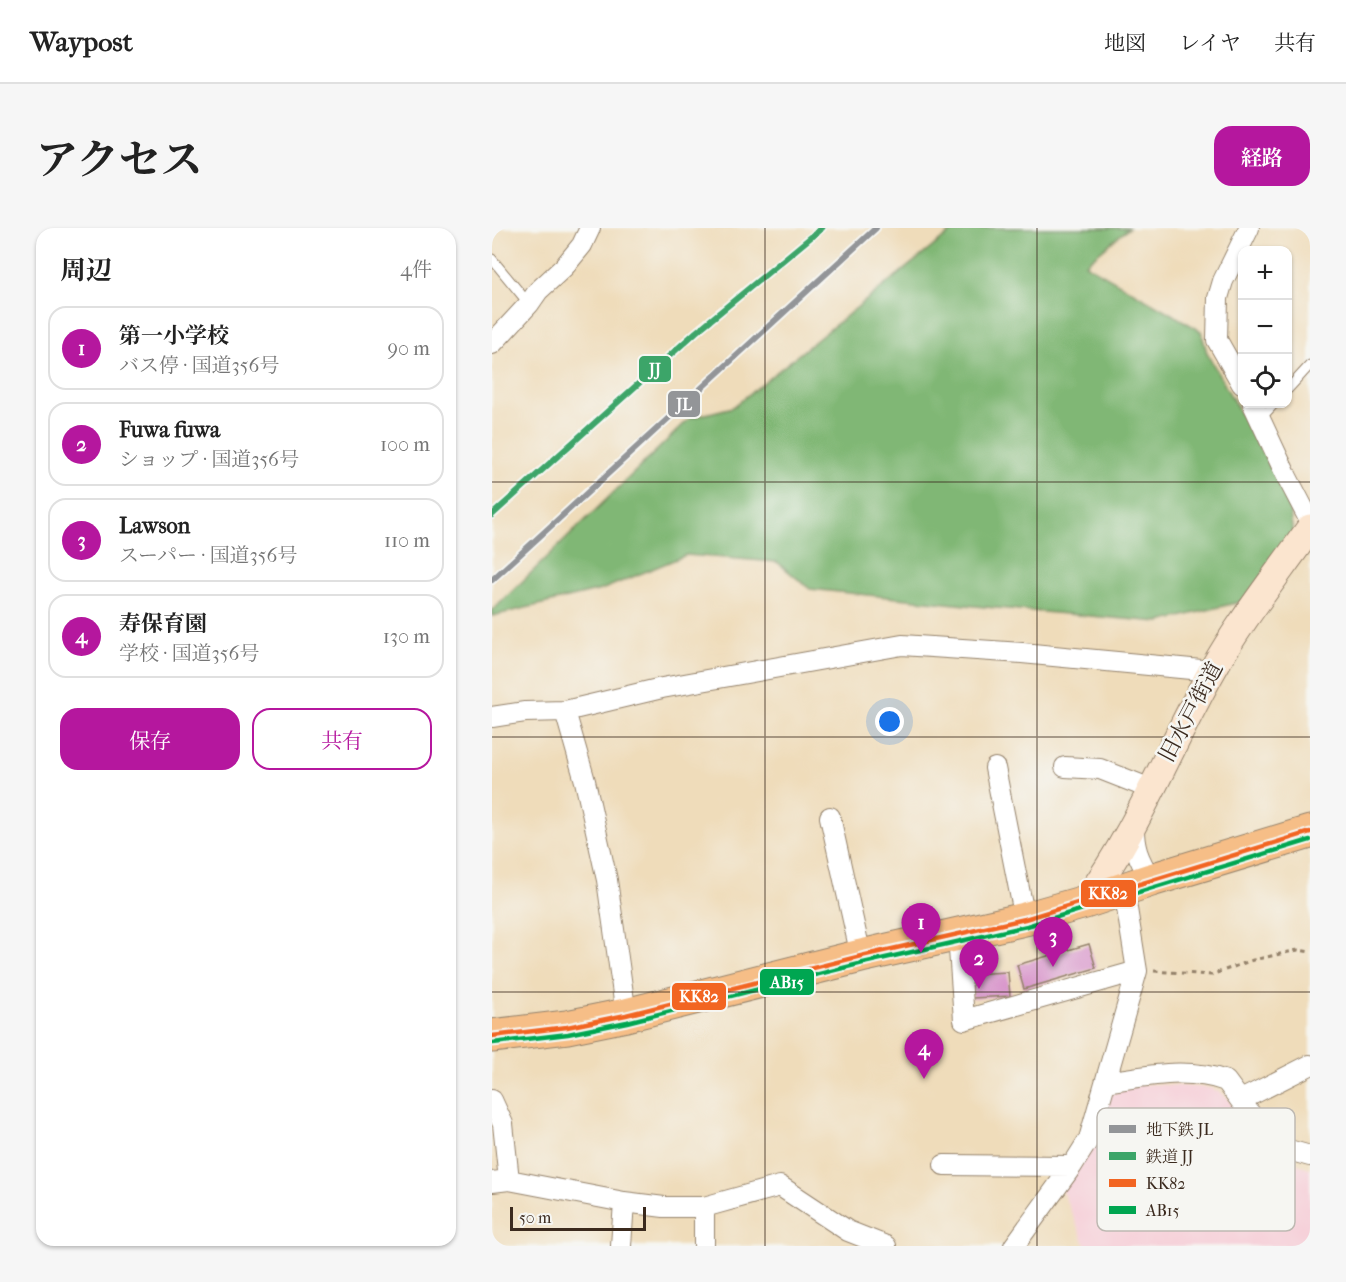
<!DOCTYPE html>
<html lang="ja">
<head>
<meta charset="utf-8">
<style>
	body { margin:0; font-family:"IM FELL French Canon","Noto Serif JP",serif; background:#f6f6f6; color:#222 }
	.controls { position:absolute; right:18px; top:18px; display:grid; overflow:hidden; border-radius:12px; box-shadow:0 2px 4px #0004 }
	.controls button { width:54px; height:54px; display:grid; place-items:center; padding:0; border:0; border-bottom:2px solid #e0e0e0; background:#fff; color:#222; font:30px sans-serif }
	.scale { position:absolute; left:18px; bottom:15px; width:136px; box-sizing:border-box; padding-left:6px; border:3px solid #3b2a1e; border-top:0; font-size:16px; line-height:21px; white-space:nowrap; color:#3b2a1e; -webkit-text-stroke:4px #f6f6f2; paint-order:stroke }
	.you { position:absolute; left:398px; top:494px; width:21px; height:21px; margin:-15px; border:4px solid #fff; border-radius:50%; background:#1a73e8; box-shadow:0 0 0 9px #1a73e833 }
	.badge { display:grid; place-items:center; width:39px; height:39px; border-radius:50%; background:#b5179e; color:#fff; font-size:20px; font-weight:700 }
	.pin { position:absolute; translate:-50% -50px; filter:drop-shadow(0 2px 3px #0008) }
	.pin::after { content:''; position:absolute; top:32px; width:21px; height:18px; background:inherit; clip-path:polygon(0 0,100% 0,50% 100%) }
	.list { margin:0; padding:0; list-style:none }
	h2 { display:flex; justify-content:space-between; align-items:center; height:78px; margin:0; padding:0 24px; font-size:26px }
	h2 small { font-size:20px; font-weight:400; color:#767676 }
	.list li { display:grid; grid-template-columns:39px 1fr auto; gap:18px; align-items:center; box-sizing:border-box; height:84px; margin:0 12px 12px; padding:0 12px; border:2px solid #e0e0e0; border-radius:18px }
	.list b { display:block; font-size:22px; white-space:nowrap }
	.list p { margin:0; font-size:20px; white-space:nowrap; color:#767676 }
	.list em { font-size:20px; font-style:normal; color:#767676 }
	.actions { display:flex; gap:12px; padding:18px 24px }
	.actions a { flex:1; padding:14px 0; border:2px solid #b5179e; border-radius:18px; text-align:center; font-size:21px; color:#b5179e }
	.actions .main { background:#b5179e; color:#fff }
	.icon { flex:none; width:33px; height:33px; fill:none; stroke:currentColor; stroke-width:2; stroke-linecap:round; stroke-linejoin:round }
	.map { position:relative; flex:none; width:818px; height:1018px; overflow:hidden; border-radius:18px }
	header { display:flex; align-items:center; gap:36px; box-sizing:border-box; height:84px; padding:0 30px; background:#fff; border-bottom:2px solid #e0e0e0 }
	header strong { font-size:28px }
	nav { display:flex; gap:33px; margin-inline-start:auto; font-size:21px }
	.intro { display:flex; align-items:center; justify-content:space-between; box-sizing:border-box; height:144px; padding:0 36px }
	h1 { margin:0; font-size:42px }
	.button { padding:15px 27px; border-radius:18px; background:#b5179e; color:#fff; font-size:21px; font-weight:700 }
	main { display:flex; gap:36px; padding:0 36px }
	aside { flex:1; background:#fff; border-radius:18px; box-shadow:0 2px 4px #0004 }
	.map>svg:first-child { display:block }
</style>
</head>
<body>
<header>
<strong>Waypost</strong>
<nav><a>地図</a><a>レイヤ</a><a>共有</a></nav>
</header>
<div class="intro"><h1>アクセス</h1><a class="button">経路</a></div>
<main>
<aside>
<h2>周辺<small>4件</small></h2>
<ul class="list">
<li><span class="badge">1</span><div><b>第一小学校</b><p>バス停 · 国道356号</p></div><em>90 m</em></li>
<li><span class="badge">2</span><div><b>Fuwa fuwa</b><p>ショップ · 国道356号</p></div><em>100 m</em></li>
<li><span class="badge">3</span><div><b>Lawson</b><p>スーパー · 国道356号</p></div><em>110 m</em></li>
<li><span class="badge">4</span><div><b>寿保育園</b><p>学校 · 国道356号</p></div><em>130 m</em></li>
</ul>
<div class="actions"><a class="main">保存</a><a>共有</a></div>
</aside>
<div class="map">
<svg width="818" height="1018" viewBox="0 0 818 1018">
	<rect width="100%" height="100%" fill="#f6f6f2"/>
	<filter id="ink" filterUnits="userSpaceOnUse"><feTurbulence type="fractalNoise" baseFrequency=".0167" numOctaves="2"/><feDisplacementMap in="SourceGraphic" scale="12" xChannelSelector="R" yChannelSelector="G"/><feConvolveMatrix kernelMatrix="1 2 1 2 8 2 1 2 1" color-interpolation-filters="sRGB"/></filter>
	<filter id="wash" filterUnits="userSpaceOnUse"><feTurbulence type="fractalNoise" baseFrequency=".008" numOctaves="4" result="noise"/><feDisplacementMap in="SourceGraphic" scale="24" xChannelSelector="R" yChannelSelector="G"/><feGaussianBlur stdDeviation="1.35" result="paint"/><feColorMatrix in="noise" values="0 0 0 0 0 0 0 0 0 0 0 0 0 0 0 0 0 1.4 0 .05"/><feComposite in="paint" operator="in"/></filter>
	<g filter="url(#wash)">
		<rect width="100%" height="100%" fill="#efdcba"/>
		<!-- built -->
		<path fill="#f6cfd8" d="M662,856L719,860L729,865L737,872L755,905L765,918L783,929L818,940V1018H594L569,961L617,866L648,857Z"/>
		<!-- forest -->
		<path fill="#80b774" stroke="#5e7049" stroke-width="1.5" d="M464,0H637L593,36L709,103L715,125L796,271L801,306L759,371L668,394L493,379L318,361L285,334L194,327L109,362L0,388V383L198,190L241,179Z"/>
		<g id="blocks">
			<!-- building -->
			<path fill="#d792c9" d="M597,716L604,740L532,761L525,737Z
				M516,744L518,768L480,770L479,746Z"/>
		</g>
	</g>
	<g filter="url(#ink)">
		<use href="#blocks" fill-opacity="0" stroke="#95836c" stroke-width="1.5"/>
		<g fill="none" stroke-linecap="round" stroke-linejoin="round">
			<defs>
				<path id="lane" d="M0,31L37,76
					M796,161L818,137
					M769,190L782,176"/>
				<path id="street" d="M0,116L37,76L46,63L72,39L90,17L98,0
					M750,156L725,112L726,70L731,53L757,0
					M761,176L795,249L818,293
					M73,483L93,553L115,652L134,787
					M0,489L33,484L73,483L170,460L410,417L530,425L720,443
					M573,539L608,541L659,561
					M503,540L533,691
					M338,589L369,728
					M642,594C641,619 646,630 659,652
					M466,707L472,792L645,743
					M614,854C653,848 696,839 734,853L771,903L786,919L818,928
					M0,872L11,896L17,952
					M749,872L818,837
					M452,937L580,938
					M0,954L17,952L132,974L172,979H212L288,958L356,1003L394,1018
					M129,1018L132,974
					M212,1018V979
					M522,1018L580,938L597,911L645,743L632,662"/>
				<path id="secondary" d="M593,674C645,604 677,519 720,443C748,393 785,347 818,300"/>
				<path id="highway" d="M0,808L75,799L134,787L369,728L533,691L593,674L659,652L818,604"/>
			</defs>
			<!-- lane casing -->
			<use href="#lane" stroke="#95836c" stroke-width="11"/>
			<!-- street casing -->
			<use href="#street" stroke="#95836c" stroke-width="22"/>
			<!-- secondary casing -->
			<use href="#secondary" stroke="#95836c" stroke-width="29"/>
			<!-- highway casing -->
			<use href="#highway" stroke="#95836c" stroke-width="35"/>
			<!-- path -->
			<path stroke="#95836c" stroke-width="3" stroke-dasharray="4.5 4.5" stroke-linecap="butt" d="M662,743L719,747L761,732L806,722L818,724"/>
			<!-- lane -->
			<use href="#lane" stroke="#fff" stroke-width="9"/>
			<!-- street -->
			<use href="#street" stroke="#fff" stroke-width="20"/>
			<!-- secondary -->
			<use href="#secondary" stroke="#fbe5cf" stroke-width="27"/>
			<!-- highway -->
			<use href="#highway" stroke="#f6be87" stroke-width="33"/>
			<defs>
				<path id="bus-1" d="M0,808L75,799L134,787L369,728L533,691L818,604"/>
				<path id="bus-2" d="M1,815L76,806L135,794L371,735L535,698L818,612"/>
			</defs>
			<!-- bus-1 casing -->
			<use href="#bus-1" stroke="#f6f6f2" stroke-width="9"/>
			<!-- bus-2 casing -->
			<use href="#bus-2" stroke="#f6f6f2" stroke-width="9"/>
			<!-- bus-1 -->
			<use href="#bus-1" stroke="#f26522" stroke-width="4.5"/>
			<!-- bus-2 -->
			<use href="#bus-2" stroke="#00a651" stroke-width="4.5"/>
			<defs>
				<path id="rail-1" d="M0,287L204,104L330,0"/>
			</defs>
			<!-- rail-1 casing -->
			<use href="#rail-1" stroke="#f6f6f2" stroke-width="10"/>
			<!-- rail-1 -->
			<use href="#rail-1" stroke="#3ca569" stroke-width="6"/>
			<defs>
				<path id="metro-1" d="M0,352L384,0"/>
			</defs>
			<!-- metro-1 casing -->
			<use href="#metro-1" stroke="#f6f6f2" stroke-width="10"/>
			<!-- metro-1 -->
			<use href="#metro-1" stroke="#939598" stroke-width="6"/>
		</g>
	</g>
	<!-- grid -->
	<path fill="none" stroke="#3b2a1e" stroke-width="1.5" stroke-opacity="0.55" d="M273,0V1018M545,0V1018M0,254H818M0,509H818M0,764H818"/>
	<g text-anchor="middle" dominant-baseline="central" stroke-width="5" stroke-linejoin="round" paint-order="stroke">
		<!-- street labels -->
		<g font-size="22" fill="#3b2a1e" stroke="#f6f6f2">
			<text transform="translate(699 484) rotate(-62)">旧水戸街道</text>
		</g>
	</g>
	<!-- legend -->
	<rect x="605" y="880" width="198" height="123" rx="9" fill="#f6f6f2" stroke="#beb9b2" stroke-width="1.5"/>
	<rect x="617" y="897" width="27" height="8" fill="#939598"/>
	<rect x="617" y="924" width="27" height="8" fill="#3ca569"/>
	<rect x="617" y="951" width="27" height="8" fill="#f26522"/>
	<rect x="617" y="978" width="27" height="8" fill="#00a651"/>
	<g font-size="16" fill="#3b2a1e">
		<text x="654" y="907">地下鉄 JL</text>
		<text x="654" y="934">鉄道 JJ</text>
		<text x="654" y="961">KK82</text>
		<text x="654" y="988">AB15</text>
	</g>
	<g stroke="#f6f6f2" stroke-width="2">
		<rect x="146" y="127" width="34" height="28" rx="6" fill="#3ca569"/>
		<rect x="175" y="162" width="34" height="28" rx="6" fill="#939598"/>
		<rect x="588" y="651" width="57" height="29" rx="6" fill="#f26522"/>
		<rect x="267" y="740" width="56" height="28" rx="6" fill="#00a651"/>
		<rect x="179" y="754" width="56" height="29" rx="6" fill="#f26522"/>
	</g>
	<g font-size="16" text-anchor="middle" font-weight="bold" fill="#fff">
		<text x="163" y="147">JJ</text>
		<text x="192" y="182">JL</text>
		<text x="616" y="671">KK82</text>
		<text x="295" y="760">AB15</text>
		<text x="207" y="774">KK82</text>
	</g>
</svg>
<div class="controls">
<button>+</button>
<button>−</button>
<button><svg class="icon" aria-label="locate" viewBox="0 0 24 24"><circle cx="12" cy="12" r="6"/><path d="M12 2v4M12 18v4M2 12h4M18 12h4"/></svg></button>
</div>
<div class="scale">50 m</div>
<div class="you"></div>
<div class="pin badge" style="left:429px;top:725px">1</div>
<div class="pin badge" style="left:487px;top:761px">2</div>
<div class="pin badge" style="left:561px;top:739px">3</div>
<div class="pin badge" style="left:432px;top:851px">4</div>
</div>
</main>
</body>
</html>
